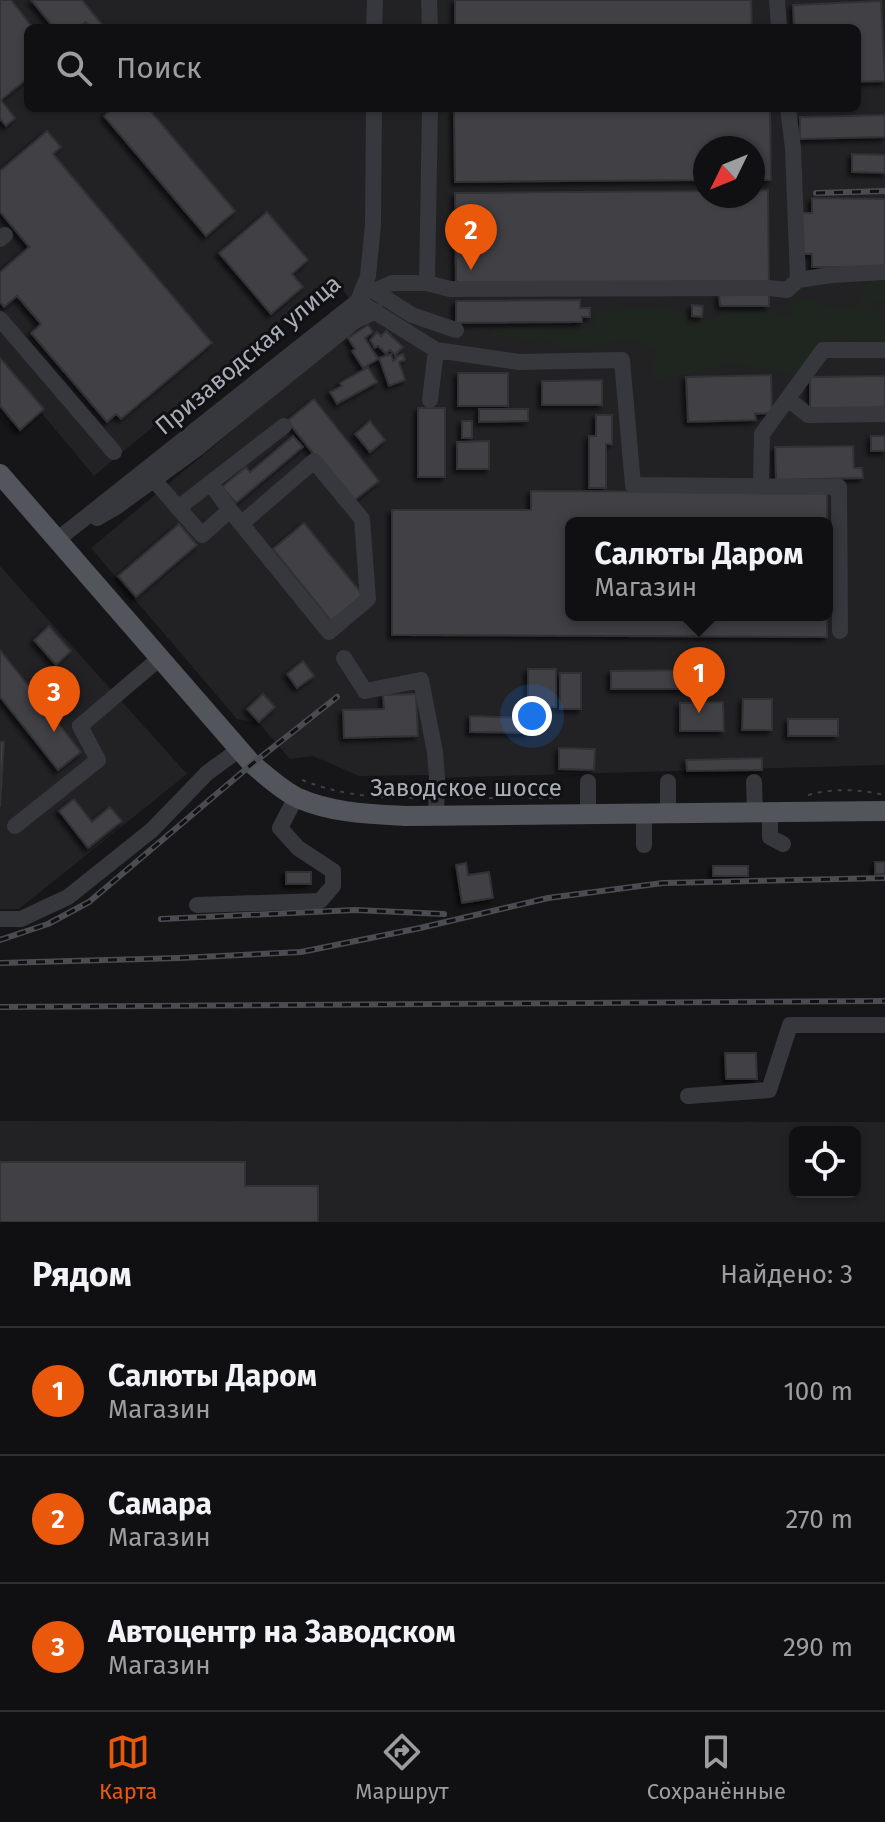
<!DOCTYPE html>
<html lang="ru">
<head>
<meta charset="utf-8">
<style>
	body { margin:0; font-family:"Fira Sans",sans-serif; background:#19191b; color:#f1f3f6 }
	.controls { position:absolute; right:24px; bottom:24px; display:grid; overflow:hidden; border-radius:12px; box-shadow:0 2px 6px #0004 }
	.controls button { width:72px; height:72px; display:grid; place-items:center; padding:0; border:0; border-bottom:2px solid #303032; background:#101012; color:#f1f3f6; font:40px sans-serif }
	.compass { position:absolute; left:693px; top:136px; width:72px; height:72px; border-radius:50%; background:#101012; box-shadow:0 2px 6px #0004; rotate:227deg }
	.you { position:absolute; left:532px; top:716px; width:28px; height:28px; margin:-20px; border:6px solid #fff; border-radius:50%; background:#1a73e8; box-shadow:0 0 0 12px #1a73e833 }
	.badge { display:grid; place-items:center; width:52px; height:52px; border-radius:50%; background:#ea580c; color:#fff; font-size:26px; font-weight:700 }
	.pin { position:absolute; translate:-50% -66px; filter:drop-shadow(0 2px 4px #0008) }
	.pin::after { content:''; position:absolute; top:42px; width:28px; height:24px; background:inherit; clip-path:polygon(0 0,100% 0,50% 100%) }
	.popup { position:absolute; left:565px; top:517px; width:268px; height:104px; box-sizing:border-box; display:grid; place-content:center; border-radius:12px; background:#101012; filter:drop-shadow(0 2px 6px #0005); font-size:26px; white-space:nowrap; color:#9c9d9f }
	.popup b { font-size:30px; color:#f1f3f6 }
	.popup::after { content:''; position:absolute; left:50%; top:100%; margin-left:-16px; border:16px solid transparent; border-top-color:#101012 }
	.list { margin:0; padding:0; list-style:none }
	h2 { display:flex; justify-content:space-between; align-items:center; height:104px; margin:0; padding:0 32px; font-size:34px }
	h2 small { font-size:26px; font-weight:400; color:#9c9d9f }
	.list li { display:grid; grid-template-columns:52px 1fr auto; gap:24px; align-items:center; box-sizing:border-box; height:128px; padding:0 32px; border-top:2px solid #303032 }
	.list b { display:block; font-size:30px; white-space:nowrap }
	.list p { margin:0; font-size:26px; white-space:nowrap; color:#9c9d9f }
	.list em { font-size:26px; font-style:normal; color:#9c9d9f }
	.icon { flex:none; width:44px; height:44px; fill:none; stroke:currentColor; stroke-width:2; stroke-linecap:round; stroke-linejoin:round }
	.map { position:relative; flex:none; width:885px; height:1222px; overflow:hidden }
	.search { position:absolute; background:#101012; box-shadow:0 2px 6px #0004; left:24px; right:24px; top:24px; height:88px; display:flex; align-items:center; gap:20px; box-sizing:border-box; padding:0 28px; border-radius:12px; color:#9c9d9f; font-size:30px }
	.sheet { height:488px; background:#101012 }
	nav { display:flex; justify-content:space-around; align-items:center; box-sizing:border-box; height:112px; border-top:2px solid #303032; background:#101012; font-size:22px; color:#9c9d9f }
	nav a { display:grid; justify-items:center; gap:4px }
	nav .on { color:#ea580c }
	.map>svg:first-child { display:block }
</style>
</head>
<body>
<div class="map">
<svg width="885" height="1222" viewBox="0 0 885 1222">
	<defs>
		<filter id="shadow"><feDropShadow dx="-3.5" dy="3.5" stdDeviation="2" flood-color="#0009"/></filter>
	</defs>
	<rect width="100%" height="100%" fill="#161618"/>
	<!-- built -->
	<path fill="#222225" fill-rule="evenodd" d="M0,0H885V765L434,778L430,775L359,776L313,756L290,759L259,723L237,719L91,548L367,319L332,278L94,476L34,404L8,425L0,415ZM28,28H857V108H28ZM705,148H753V196H705ZM571,523H827V615H571Z
		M0,566L187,774L19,909H0Z
		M0,1121L885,1122V1222H0ZM795,1132H855V1192H795Z"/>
	<!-- green -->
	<path fill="#1e261f" d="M883,274L885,275V302L879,301L874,303L872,309L885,319V345L842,339L817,344L801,368L791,375L734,364L656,381L651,363L657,351L630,338L582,349L563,347L546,339L497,338L491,336L489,331L494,328L581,330L591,328L599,311L641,308L678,310L697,323C724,313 757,304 784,317L790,315L792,303C810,296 812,301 829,306C837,309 847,307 856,306L867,285Z"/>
	<!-- building -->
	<path fill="#404145" stroke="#303034" stroke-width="2" filter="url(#shadow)" d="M0,0H11L33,28H28V78L1,100L15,118L6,126L0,119Z
		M31,0H82L105,28H91L86,22L78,28H54Z
		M455,0H751L752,28H455Z
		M881,1L885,81L857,82V28H794L793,5Z
		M113,108H148L235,211L206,236L104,116Z
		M492,108H770L771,180H753V148H705V180L455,182L454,111H492Z
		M885,115V137L800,139V117Z
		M47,131L61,147L53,154L212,343L121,419L116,414L107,422L31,333L41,324L17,296L4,307L0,302V272L29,247L0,212V171Z
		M852,154L885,155V173L852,172Z
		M768,190L769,282L456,285L455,193L705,191V196H753V191Z
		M812,198L885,199V268L812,267V254H801V213H812Z
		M267,212L308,260L292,274L303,287L271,314L219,253Z
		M769,294V306H720L719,295Z
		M580,300V308H590V317H582V322L456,323V301Z
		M692,305L703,306L702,317L692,316Z
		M368,325L373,332L365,338L378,359L363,368L352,351L355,349L348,338Z
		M386,331L403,347L395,355L390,350L386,354L378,346L375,348L370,340L377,332L381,336Z
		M391,354L393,361L396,359L395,357L403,354L405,360L399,362L405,380L389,386L379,358Z
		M0,358L44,409L20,430L0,406Z
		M368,367L377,382L337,404L330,392L342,386L340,383Z
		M458,373H508V406H458Z
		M771,375L772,413L755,414L756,420L688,422L686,377Z
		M885,376V409L810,410V377Z
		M602,380V405H542V381Z
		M314,399L379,481L352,502L287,421Z
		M418,408H445V477H418Z
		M479,409H528V421L479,422Z
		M596,415H612V444H606V488H589V436H596Z
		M370,421L385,440L370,452L355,434Z
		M462,421H472V438H462Z
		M293,436L303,447L236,503L222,487L246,467L250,472Z
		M871,436H885V451H871Z
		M489,441V469H457V442Z
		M853,446L854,468H862L863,478L776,480L775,447Z
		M531,491L827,492V528V523H571V615H827V637L392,635V510H531Z
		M304,523L363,595L331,621L273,549Z
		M179,524L197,545L136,597L118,576Z
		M49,626L71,651L56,665L34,640Z
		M0,650L81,752L58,770L0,697Z
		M303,661L314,676L297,688L287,674Z
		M528,669H556V707H528Z
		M689,670V689H611V671Z
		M560,673H581V709H560Z
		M263,694L275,707L259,722L247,709Z
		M416,694L418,736L344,738L343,710L384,709L383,695Z
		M743,699H772V730H742Z
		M723,702L724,731H680V703Z
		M470,716L530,718V733L470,732Z
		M788,719H838V736H788Z
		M0,742H4L0,807Z
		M559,748L595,749L594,770L559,769Z
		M762,758V770L687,771L686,760Z
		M74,799L92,822L110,807L122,821L88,848L59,811Z
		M875,862H885V874H875Z
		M466,863L468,875L489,872L493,898L462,903L456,865Z
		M713,866H748V876H713Z
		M286,872H311V884H286Z
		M725,1053H756L757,1079H726Z
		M0,1162H245V1186H318V1222H0Z"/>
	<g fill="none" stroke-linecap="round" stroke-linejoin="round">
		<!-- path -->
		<path stroke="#3d3f44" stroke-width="2" stroke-dasharray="4 6" stroke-linecap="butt" d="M302,780C343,796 378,798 422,798
			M808,795C834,788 859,789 884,795
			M449,798H554"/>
		<!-- minor -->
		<path stroke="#37383d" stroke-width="16" d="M429,0L430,28
			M777,0L779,28
			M374,28L375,0
			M788,108L793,148L798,280
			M0,239L5,235
			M427,283L430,108
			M368,290L374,291L412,315L456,330
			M374,291L392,283H427L450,289L769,288L787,290L798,280L831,275L885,272
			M358,301L436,350L519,362L622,360L633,485L839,487L840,631
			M0,319L114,452
			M788,399L808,415L885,414
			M430,400L436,350
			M154,480L202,535L230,510L329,632L368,599L362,519L314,461L241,524
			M210,483L230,510
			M761,487L762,434L823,350H885
			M178,508L284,426
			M97,518L116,507L195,450L355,321L376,311
			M57,540L358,301L368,276L373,225L374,108
			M344,658L365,691L421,680L435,752L437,778L436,815
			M588,782V814
			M754,782L755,813
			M668,813V782
			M770,813V837L783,844
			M644,814V845
			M15,826L98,760L80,726L160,658
			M197,905L320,901L333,886V871L298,848L280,828L296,797
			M0,919H21L68,897L152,830L207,773L240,749
			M688,1096L769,1090L790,1025H885"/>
		<!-- major -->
		<path stroke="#53555c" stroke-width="20" d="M0,474L252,764C267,776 281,790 298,798C332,813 369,814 405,816L885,811"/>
		<defs>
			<path id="rail" d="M816,193L885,191
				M161,919L355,910L444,914
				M0,940L48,924L89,902L252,764L337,697
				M0,963L179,958L301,952L420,928L548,898L663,883L885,878
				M0,1007L885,1001"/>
		</defs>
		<!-- rail casing -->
		<use href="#rail" stroke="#4a4c52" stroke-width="6"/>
		<!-- rail -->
		<use href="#rail" stroke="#111113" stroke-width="3" stroke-dasharray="9" stroke-linecap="butt"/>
	</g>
	<g text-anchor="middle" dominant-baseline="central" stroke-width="6" stroke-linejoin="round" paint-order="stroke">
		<!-- street labels -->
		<g font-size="24" fill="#a8adb8" stroke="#111113">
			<text transform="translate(248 355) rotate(-40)">Призаводская улица</text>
			<text x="466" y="788">Заводское шоссе</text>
		</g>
	</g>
</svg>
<div class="controls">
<button><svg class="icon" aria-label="locate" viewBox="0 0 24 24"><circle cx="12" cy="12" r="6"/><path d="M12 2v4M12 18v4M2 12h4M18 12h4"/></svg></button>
</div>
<svg class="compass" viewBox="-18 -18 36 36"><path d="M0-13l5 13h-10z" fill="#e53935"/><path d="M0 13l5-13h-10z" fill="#9c9d9f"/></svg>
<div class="you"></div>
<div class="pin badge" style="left:699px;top:713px">1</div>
<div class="popup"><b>Салюты Даром</b>Магазин</div>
<div class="pin badge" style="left:471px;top:270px">2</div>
<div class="pin badge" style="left:54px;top:732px">3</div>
<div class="search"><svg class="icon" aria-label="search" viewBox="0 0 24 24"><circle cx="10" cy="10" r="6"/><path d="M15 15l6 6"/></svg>Поиск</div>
</div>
<section class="sheet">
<h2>Рядом<small>Найдено: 3</small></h2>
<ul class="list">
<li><span class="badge">1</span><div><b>Салюты Даром</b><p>Магазин</p></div><em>100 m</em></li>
<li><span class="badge">2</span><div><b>Самара</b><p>Магазин</p></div><em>270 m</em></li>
<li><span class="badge">3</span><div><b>Автоцентр на Заводском</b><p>Магазин</p></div><em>290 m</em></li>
</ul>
</section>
<nav>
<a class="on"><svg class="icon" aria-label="map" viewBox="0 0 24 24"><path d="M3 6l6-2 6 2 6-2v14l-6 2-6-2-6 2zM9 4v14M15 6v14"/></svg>Карта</a>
<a><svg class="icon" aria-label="directions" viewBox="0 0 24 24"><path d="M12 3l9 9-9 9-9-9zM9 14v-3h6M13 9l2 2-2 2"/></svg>Маршрут</a>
<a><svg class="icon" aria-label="saved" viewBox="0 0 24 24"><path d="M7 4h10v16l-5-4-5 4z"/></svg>Сохранённые</a>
</nav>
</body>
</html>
